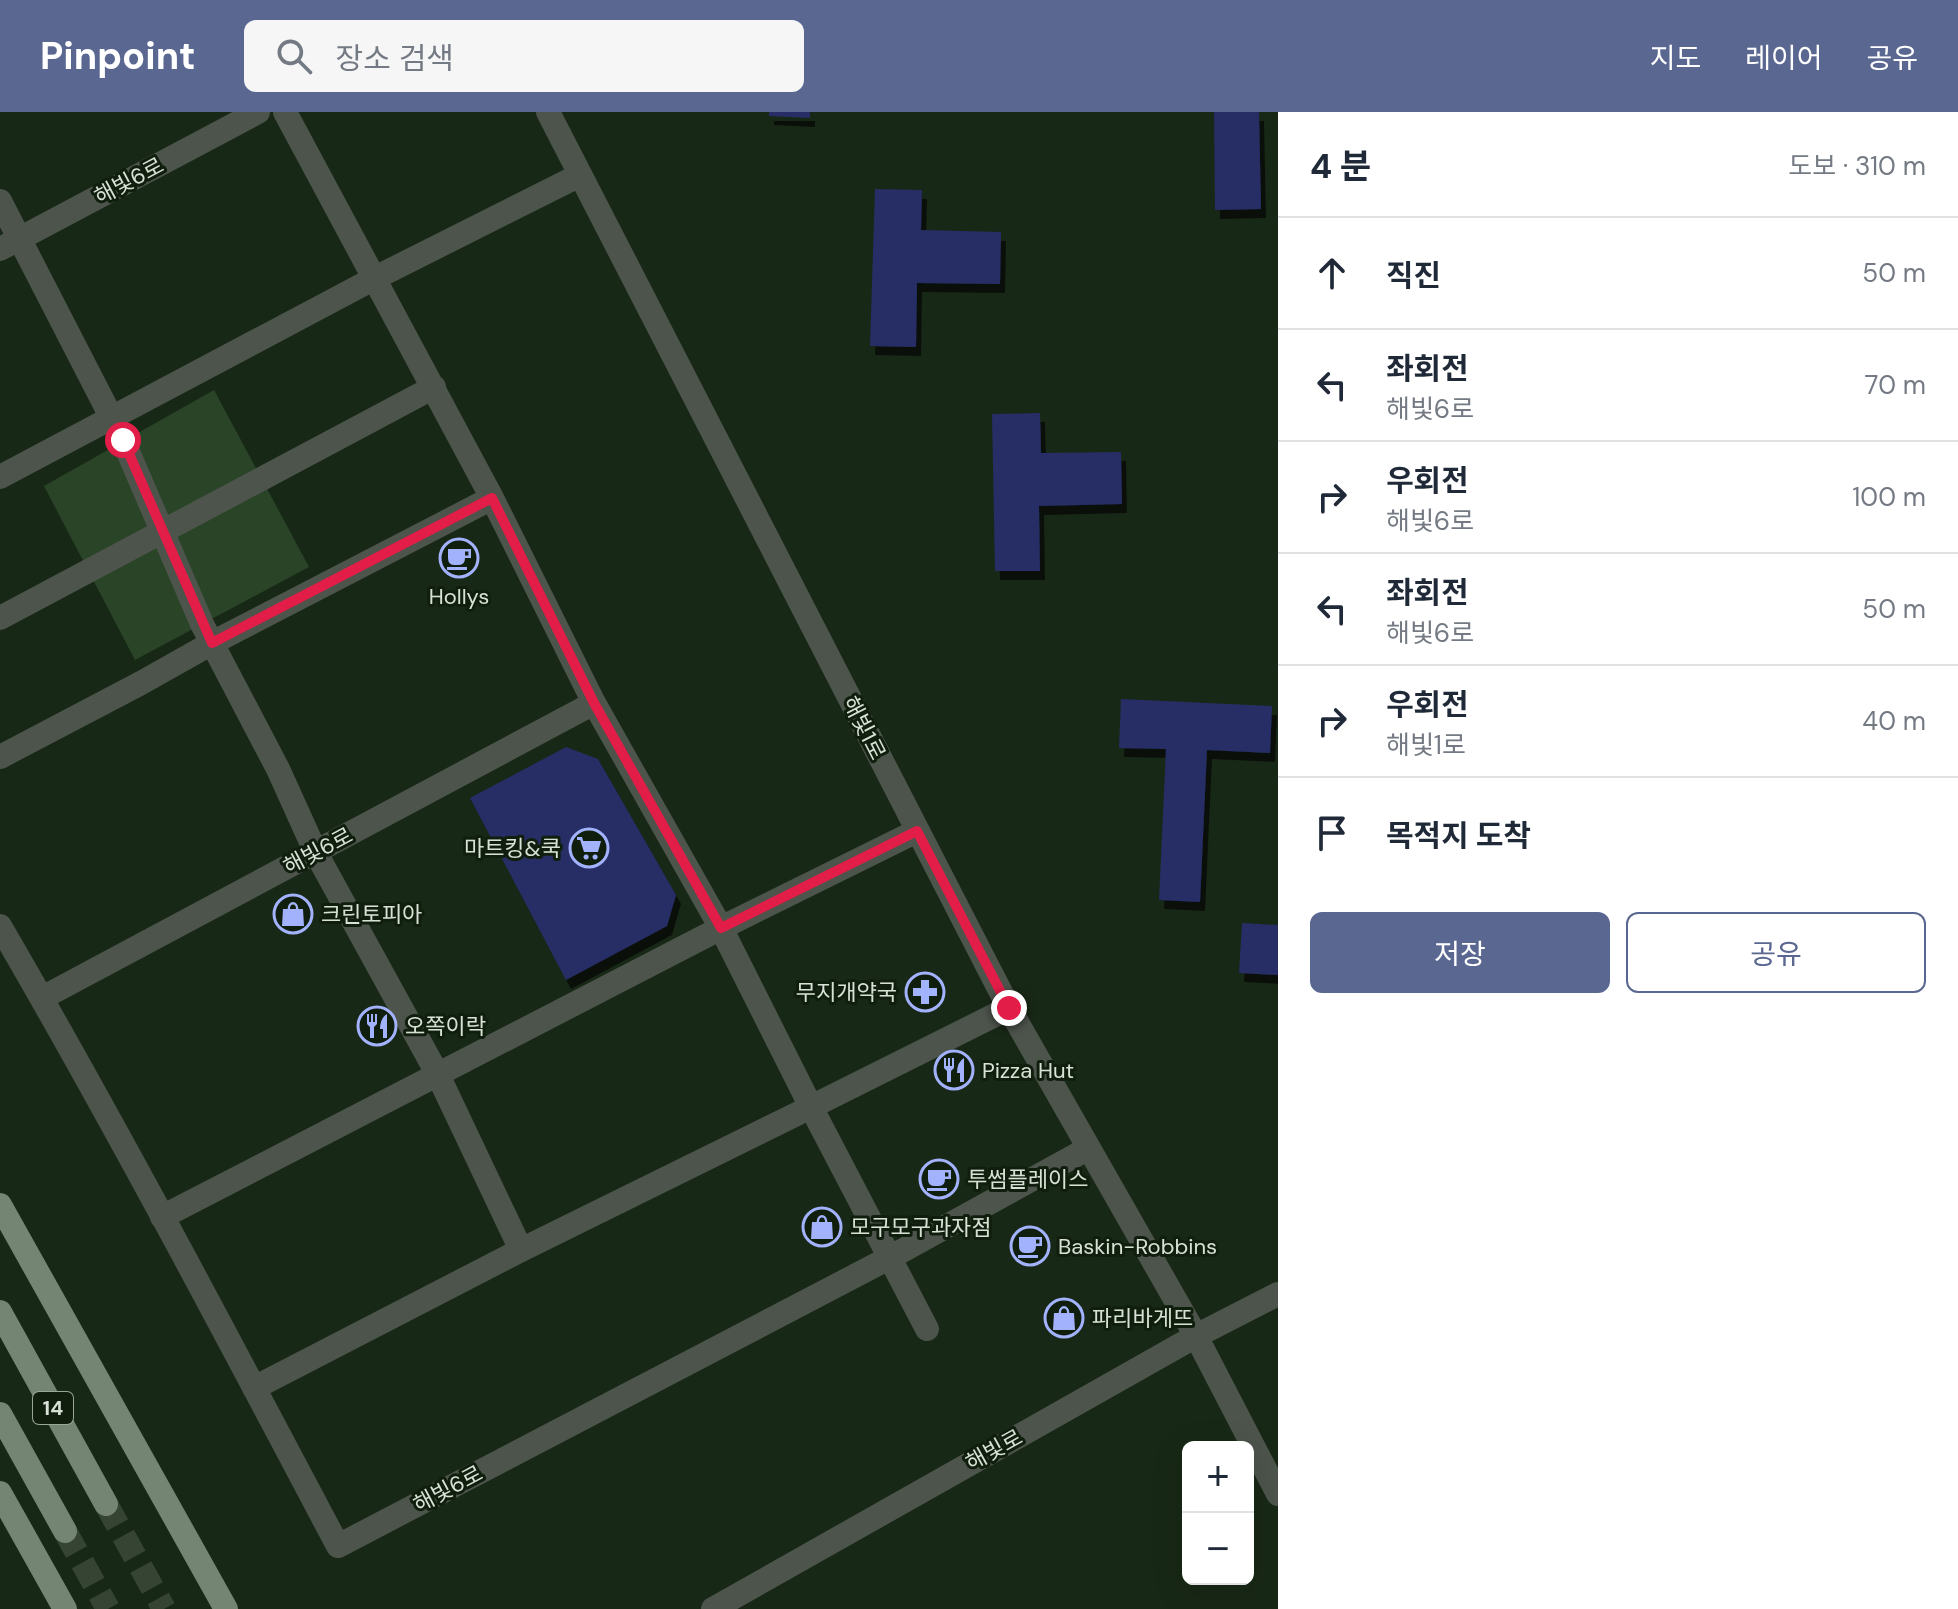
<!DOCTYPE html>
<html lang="ko">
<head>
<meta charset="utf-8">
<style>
	body { margin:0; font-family:"DM Sans","Noto Sans KR",sans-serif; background:#f6f6f7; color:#1f2937 }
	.controls { position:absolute; right:24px; bottom:24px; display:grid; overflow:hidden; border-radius:12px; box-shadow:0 8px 32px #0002 }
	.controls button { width:72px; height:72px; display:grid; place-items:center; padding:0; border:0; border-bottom:2px solid #e0e1e3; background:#fff; color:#1f2937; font:40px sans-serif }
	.stop { position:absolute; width:24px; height:24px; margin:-18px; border:6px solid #e11d48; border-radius:50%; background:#fff }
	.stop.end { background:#e11d48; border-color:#fff; box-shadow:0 2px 8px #0008 }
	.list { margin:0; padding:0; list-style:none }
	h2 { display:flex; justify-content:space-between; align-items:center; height:104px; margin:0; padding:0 32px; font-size:34px }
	h2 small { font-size:26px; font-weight:400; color:#747a83 }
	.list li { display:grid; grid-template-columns:52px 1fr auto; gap:24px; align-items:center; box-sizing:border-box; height:112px; padding:0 32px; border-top:2px solid #e0e1e3 }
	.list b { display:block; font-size:30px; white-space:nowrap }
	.list p { margin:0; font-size:26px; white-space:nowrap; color:#747a83 }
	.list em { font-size:26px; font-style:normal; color:#747a83 }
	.actions { display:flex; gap:16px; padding:24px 32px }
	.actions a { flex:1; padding:18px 0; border:2px solid #5a6790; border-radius:12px; text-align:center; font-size:28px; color:#5a6790 }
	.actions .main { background:#5a6790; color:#fff }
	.icon { flex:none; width:44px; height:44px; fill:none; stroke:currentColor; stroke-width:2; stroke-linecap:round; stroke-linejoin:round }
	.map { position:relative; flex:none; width:1278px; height:1497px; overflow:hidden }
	header { display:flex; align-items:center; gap:48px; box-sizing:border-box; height:112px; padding:0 40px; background:#5a6790; color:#fff }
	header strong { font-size:38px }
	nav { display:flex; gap:44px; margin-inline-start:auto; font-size:28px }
	.search { width:560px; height:72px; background:#f6f6f7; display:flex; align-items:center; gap:20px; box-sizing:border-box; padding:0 28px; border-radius:12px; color:#747a83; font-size:30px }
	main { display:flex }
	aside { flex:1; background:#fff }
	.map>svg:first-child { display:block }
</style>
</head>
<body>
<header>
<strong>Pinpoint</strong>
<div class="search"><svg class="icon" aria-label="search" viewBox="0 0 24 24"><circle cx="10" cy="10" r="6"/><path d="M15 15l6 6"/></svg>장소 검색</div>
<nav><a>지도</a><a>레이어</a><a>공유</a></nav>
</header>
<main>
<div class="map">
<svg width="1278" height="1497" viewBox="0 0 1278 1497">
	<defs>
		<filter id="shadow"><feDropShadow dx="5" dy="9" stdDeviation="0" flood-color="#0009"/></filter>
	</defs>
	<rect width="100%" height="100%" fill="#182816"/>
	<!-- green -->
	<path fill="#2a4427" d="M214,278L309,455L135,548L44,374Z"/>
	<!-- building -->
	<path fill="#272d65" filter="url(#shadow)" d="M769,0H810V6L769,4Z
		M1214,0H1259L1261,97L1215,98Z
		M875,77L922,78L921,118L1001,120L1000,172L917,171L916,235L870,234Z
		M1040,301L1041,341L1121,340L1122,392L1039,394L1040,459H995L992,302Z
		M1121,587L1272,594L1270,641L1207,638L1200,790L1159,788L1166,637L1119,636Z
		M566,635L598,647L676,783L667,814L566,868L470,686Z
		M1242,811L1278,813V863L1239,861Z"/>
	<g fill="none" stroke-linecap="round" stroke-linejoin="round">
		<!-- major-tunnel -->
		<path stroke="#354433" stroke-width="24" stroke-dasharray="24 12" stroke-linecap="butt" d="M106,1392L164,1497
			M65,1419L108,1497"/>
		<!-- minor -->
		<path stroke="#4d544c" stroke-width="24" d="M285,0L492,386L594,591L721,816L811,995L927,1217
			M548,0L1009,896L1196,1224L1278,1382
			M0,89L123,328L202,512L278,657L316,741L438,963L521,1138
			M0,137L258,0
			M0,365L375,166L580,63
			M0,506L434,275
			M0,645L141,571L212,531L492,386
			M0,814C118,1017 228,1226 338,1434L889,1146L1089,1036
			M42,886L594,591
			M162,1105L721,816L917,719
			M254,1276L521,1138L811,995L1009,896
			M713,1497L1196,1224L1278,1182"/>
		<!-- major -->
		<path stroke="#758573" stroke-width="24" d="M0,1093L226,1497
			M0,1200L106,1392
			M0,1302L65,1419
			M0,1381L65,1497"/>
	</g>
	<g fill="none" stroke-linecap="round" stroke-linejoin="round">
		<!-- route -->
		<path stroke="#e11d48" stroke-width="10" d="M123,328L212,531L492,386L594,591L721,816L917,719L1009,896"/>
	</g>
	<!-- icons -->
	<defs>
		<symbol id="cafe-ring" viewBox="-11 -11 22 22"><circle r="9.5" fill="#0f1e0d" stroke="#a3b2fd" stroke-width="1.5"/><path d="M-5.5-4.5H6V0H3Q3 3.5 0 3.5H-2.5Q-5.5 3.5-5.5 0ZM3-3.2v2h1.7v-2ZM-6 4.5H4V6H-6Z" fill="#a3b2fd"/></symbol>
		<symbol id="supermarket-ring" viewBox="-11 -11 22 22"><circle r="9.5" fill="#0f1e0d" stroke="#a3b2fd" stroke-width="1.5"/><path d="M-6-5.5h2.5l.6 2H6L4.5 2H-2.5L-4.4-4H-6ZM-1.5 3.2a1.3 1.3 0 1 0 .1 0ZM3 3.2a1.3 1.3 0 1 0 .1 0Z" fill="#a3b2fd"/></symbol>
		<symbol id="shop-ring" viewBox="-11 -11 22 22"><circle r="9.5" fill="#0f1e0d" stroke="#a3b2fd" stroke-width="1.5"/><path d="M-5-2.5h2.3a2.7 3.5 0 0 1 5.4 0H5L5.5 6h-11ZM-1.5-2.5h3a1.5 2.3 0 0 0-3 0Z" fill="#a3b2fd"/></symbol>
		<symbol id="pharmacy-ring" viewBox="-11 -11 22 22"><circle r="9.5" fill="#0f1e0d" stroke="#a3b2fd" stroke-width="1.5"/><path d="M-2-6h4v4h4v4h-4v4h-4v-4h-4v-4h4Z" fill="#a3b2fd"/></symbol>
		<symbol id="restaurant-ring" viewBox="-11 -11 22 22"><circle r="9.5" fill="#0f1e0d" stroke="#a3b2fd" stroke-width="1.5"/><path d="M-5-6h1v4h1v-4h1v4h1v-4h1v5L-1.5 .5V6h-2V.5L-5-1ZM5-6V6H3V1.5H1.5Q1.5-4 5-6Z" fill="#a3b2fd"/></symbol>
	</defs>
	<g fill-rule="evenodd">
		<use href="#cafe-ring" x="437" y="424" width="44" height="44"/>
		<use href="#supermarket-ring" x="567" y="714" width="44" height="44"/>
		<use href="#shop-ring" x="271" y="780" width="44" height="44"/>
		<use href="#pharmacy-ring" x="903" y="858" width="44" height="44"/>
		<use href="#restaurant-ring" x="355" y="892" width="44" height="44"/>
		<use href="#restaurant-ring" x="932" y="936" width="44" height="44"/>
		<use href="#cafe-ring" x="917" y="1045" width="44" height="44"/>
		<use href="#shop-ring" x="800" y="1093" width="44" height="44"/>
		<use href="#cafe-ring" x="1008" y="1112" width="44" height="44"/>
		<use href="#shop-ring" x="1042" y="1184" width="44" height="44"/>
	</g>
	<g text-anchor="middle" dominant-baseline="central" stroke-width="6" stroke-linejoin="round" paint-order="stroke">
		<!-- shield labels -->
		<rect fill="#0f1e0d" stroke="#9ba699" stroke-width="2" x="33" y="1280" width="40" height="32" rx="6"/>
		<g font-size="20" font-weight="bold" fill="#d7e1d5">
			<text x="53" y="1296">14</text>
		</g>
		<!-- street labels -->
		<g font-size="22" fill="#d7e1d5" stroke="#0f1e0d">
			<text transform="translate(129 69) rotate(-28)">해빛6로</text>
			<text transform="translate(864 616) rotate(63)">해빛1로</text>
			<text transform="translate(318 739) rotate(-28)">해빛6로</text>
			<text transform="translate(994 1338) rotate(-29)">해빛로</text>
			<text transform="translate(448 1377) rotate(-28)">해빛6로</text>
		</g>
		<!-- poi labels -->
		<g font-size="22" fill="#d7e1d5" stroke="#0f1e0d" text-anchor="start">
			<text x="459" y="484" text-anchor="middle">Hollys</text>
			<text x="561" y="736" text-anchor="end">마트킹&amp;쿡</text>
			<text x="321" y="802">크린토피아</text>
			<text x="897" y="880" text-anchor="end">무지개약국</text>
			<text x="405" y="914">오쪽이락</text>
			<text x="982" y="958">Pizza Hut</text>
			<text x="967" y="1067">투썸플레이스</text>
			<text x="850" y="1115">모구모구과자점</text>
			<text x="1058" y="1134">Baskin-Robbins</text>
			<text x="1092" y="1206">파리바게뜨</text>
		</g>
	</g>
</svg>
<div class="controls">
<button>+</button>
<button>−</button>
</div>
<div class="stop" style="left:123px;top:328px"></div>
<div class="stop end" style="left:1009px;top:896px"></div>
</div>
<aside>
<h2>4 분<small>도보 · 310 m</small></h2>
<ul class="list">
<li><svg class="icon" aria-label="ahead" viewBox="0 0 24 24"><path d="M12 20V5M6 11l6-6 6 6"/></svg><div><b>직진</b></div><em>50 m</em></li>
<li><svg class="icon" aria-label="left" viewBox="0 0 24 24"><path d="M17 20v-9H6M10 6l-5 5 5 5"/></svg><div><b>좌회전</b><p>해빛6로</p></div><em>70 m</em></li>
<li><svg class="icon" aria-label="right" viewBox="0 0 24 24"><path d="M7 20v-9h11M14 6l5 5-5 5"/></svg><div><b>우회전</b><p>해빛6로</p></div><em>100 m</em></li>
<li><svg class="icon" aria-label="left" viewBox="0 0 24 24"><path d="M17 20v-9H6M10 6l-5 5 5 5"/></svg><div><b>좌회전</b><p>해빛6로</p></div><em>50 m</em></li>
<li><svg class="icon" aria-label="right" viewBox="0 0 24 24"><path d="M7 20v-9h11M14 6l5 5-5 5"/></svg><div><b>우회전</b><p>해빛1로</p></div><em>40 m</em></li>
<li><svg class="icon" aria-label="arrive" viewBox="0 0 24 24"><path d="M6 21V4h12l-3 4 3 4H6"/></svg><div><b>목적지 도착</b></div></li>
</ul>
<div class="actions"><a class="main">저장</a><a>공유</a></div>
</aside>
</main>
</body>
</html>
